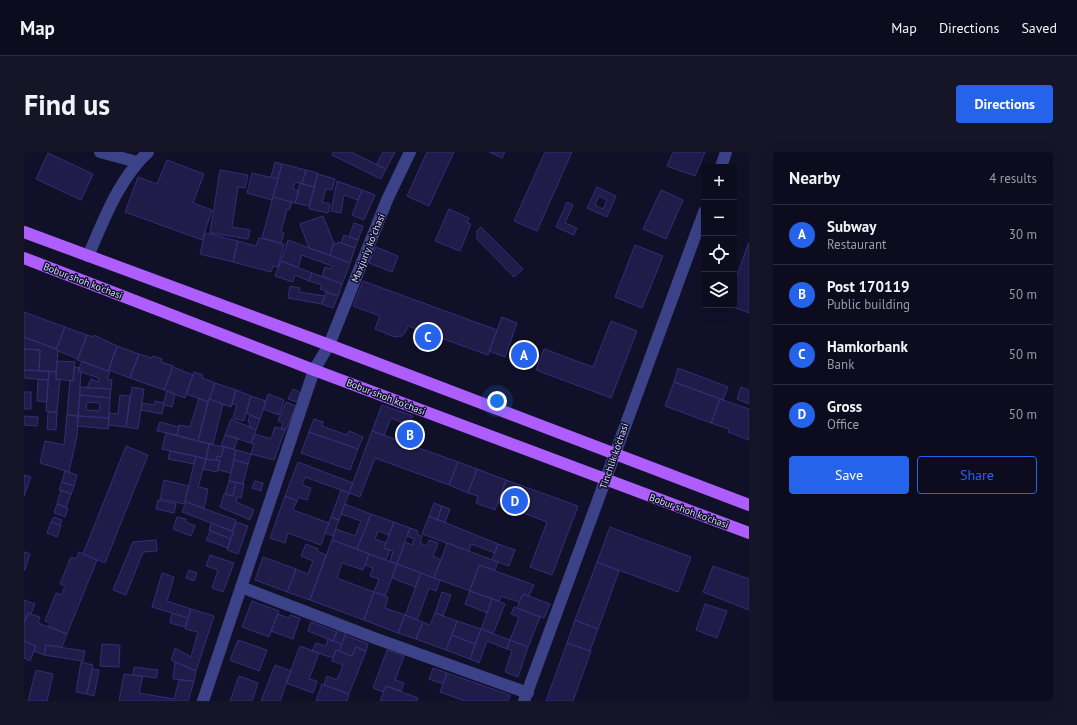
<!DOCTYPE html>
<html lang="en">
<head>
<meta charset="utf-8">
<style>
	body { margin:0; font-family:"PT Sans",sans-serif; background:#161528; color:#f1f3f6 }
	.controls { position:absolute; right:12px; top:12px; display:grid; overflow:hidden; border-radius:4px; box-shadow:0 4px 16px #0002 }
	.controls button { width:36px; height:36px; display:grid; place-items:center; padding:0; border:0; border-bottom:1px solid #2d2c3d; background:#0d0c1f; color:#f1f3f6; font:20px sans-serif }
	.you { position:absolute; left:473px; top:249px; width:14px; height:14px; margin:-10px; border:3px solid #fff; border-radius:50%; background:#1a73e8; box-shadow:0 0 0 6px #1a73e833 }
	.badge { display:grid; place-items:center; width:26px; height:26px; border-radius:50%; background:#2563eb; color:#fff; font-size:13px; font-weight:700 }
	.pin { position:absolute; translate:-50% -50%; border:2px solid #fff; box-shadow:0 1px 4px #0006 }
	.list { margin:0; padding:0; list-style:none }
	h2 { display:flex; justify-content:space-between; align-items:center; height:52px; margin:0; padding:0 16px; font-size:17px }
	h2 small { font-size:13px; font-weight:400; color:#9a9ba4 }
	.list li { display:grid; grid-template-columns:26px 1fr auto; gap:12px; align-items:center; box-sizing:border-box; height:60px; padding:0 16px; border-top:1px solid #2d2c3d }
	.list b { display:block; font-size:15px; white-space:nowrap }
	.list p { margin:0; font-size:13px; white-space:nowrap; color:#9a9ba4 }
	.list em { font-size:13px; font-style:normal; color:#9a9ba4 }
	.actions { display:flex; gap:8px; padding:12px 16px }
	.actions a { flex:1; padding:9px 0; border:1px solid #2563eb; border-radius:4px; text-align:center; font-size:14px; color:#2563eb }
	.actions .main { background:#2563eb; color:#fff }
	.icon { flex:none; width:22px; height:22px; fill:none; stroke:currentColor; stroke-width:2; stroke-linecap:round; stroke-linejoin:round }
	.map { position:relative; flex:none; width:725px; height:549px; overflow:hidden; border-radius:4px }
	header { display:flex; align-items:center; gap:24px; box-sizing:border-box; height:56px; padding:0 20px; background:#0d0c1f; border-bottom:1px solid #2d2c3d }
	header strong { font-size:19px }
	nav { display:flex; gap:22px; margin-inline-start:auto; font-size:14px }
	.intro { display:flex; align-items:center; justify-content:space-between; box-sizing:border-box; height:96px; padding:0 24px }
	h1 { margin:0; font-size:28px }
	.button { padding:10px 18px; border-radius:4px; background:#2563eb; color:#fff; font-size:14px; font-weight:700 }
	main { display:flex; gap:24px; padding:0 24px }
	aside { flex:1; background:#0d0c1f; border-radius:4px; box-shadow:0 4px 16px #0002 }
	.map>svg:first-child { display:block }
</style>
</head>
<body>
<header>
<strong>Map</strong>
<nav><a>Map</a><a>Directions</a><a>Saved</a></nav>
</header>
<div class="intro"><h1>Find us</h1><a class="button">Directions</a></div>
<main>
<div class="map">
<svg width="725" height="549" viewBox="0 0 725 549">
	<rect width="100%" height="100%" fill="#111029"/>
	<!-- building -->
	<path fill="#1f1c4a" stroke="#332e76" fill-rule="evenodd" d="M309,0H327L362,17L357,27L308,3Z
		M359,0H371L362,17L352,13Z
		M403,0H430L405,54L383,44Z
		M465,0H481L478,6Z
		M521,0H548L513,79L490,69Z
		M649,0H681L671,24L643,14Z
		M24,1L69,22L57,48L12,27Z
		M143,8L180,22L169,51L188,58L178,88L101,60L114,25L133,32Z
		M251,10L258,12L254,27L247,25Z
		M258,12L282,18L278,32L271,30L269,37L275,39L271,51L249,45Z
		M196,18L224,23L221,36L214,35L208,75L226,78L224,87L186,81Z
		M282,18L294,21L290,35L278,32Z
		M228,21L254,27L248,48L223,41Z
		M294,22L311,27L308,38L302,37L298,50L306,52L304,61L285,57Z
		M313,29L338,38L334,48L320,43L317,61L307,59Z
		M276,31L290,35L285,54L271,51Z
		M573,35L592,44L583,65L563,56ZM575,44L583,48L579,57L571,53Z
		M338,38L351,43L340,68L328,63Z
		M637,38L659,48L642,87L619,77Z
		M249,45L268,50L265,58L263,57L257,80L260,81L257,91L238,86Z
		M543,50L549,53L541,71L553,76L550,83L532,75Z
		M425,57L445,66L443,71L447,72L436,99L411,89Z
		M299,64L310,91L306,103L285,96L276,72Z
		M330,71L339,74L334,88L325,85Z
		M457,75L499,117L490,125L453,87V79Z
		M181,81L214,89L209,110L176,102Z
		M320,83L334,88L331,96L317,91Z
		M235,86L260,92L254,115L249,114L247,120L209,110L214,89L232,94Z
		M264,88L326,111L318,132L298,124L301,115L307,117L308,114L278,103L274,115L257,109Z
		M314,90L331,96L326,111L306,103L310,91L313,92Z
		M725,90V161L703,153H710V131Z
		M611,93L639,104L618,156L591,145Z
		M352,95L374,104L368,120L345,111Z
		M257,109L288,121L285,129L271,123L269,130L251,124Z
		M288,121L318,132L314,144L296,137L298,133L285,129Z
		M339,129L473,178L464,203L384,174L381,181L378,184L371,185L351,177L356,164L329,154Z
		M266,134L276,136L275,140L301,144L298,152L264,146Z
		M302,140L314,144L309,156L298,152Z
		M0,160L41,175L32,197L0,185Z
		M478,165L493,171L481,205L465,199Z
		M587,169L613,179L587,246L512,218L520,197L569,215Z
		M41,175L63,183L54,207L32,198Z
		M63,183L69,185L70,183L93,194L84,219L53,208Z
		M0,185L32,197L34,199L32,220L15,219L16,198L0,197Z
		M93,194L115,202L106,226L85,218Z
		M0,197L16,198L15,219L0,218Z
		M115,202L128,206L129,204L138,207L137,210L149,214L140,238L106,226Z
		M33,209L51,210L49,229L32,227Z
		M58,209L86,220L83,227L88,228L87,237L63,236L67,227L74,230L75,226L54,219Z
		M50,215L56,216L54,219L57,220L54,264L43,263L46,228L49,229Z
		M149,215L169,223L161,246L140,238Z
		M654,216L704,235L699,248L650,230Z
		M0,218L25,219L24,228L0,226Z
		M25,219L32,220V227L36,228L33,260L22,259Z
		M170,220L179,223L178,226L191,231L184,250L162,242Z
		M14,227L24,228L23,250L13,249Z
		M650,230L696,247L687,271L641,254Z
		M191,231L212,238L207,255L185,247Z
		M56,235L87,237L86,246L56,243Z
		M108,235L120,237L114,277L102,275Z
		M717,235L725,238V252L713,247Z
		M269,237L277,241L273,250L264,247Z
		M212,238L227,244L220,269L209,266L213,253L208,252Z
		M143,239L151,242L148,255L139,253Z
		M0,240H7V257H0Z
		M244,242L260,248L255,263L239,257Z
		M56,243L86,246L85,266L54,264ZM63,250L76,251L75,259L62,258Z
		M96,243L106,244L102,275L84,273L85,261L94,262Z
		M227,244L242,249L236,267L222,261Z
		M175,246L184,250L174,289L153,283L155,273L166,275Z
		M185,247L199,252L189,292L174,289Z
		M696,247L725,257V288L704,280L705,277L687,271Z
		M131,249L140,251L138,262L117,258L118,251L130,253Z
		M262,250L272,254L262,278L257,276L259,271L254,269Z
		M358,253L389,264L385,273L367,266L360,283L348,279Z
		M24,260H33L32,278L23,277Z
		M43,263L54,264L53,284L45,320L16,311L21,289L40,293Z
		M226,263L236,267L232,278L225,275L226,271L224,270Z
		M0,264L14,265L13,274L0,273Z
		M54,264L85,266L84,277L53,274Z
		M207,267L232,278L227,291L201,283Z
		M290,267L299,270L298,274L323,283L325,279L339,285L334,297L285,280Z
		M136,270L155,275L153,283L133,279Z
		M251,275L261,278L250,308L227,302L230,292L227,291L231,282L247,287Z
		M348,279L434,310L425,333L351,306L336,345L325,341Z
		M285,280L334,297L326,318L277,301Z
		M142,281L185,292L182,307L138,297Z
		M201,283L214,286L210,297L197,294Z
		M185,292L200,295L197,305L193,304L192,307L189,308L182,307Z
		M102,294L124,303L81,411L59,402Z
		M200,295L212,298L207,321L194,318L196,309L192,307L193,304L197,305Z
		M212,298L227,302L224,312L210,308Z
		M146,299L172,304L170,312L144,307Z
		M172,304L182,307L174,335L184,337L180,357L161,349Z
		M182,307L196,309L193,320L179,317Z
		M210,308L224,312L219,332L205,329Z
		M274,310L329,331L325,341L281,325L278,333L287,336L283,348L274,345L273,349L261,344Z
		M434,310L453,317L444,341L425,333Z
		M453,317L482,328L471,358L452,351L454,344L444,341Z
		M41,319L53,323L50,334L38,330Z
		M0,323L7,325L0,344Z
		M140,328L165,334L160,352L136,347Z
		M482,328L554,354L528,423L506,415L523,370L474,351Z
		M205,329L212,330L209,344L201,342Z
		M231,329L239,331L237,339L228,336Z
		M38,330L50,334L47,342L35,338Z
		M212,330L220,332L217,346L213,345L212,350L230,358L226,368L196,355L200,342L209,344Z
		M37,338L47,342L42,355L33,352Z
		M317,338L325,341L315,368L307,365Z
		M261,344L273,349L269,358L305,371L297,393L264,381L261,391L246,386Z
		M134,348L152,352L150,361L132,357Z
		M162,350L212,368L208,379L158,360Z
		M410,351L418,354L413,368L405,364Z
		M33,352L44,356L41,365L30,361Z
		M321,352L347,362L333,397L308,388L312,377L331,384L337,369L317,362Z
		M418,354L426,357L421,370L413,368Z
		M347,362L370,370L365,383L354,379L351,387L362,391L360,396L366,398L362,408L333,397Z
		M405,364L474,392L471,401L447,392L445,399L398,382Z
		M30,365L38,368L36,373L27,370Z
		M153,365L162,367V370L171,374L167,384L149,377Z
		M307,365L315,368L309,384L301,381Z
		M27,370L37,374L33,385L23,381Z
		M212,370L224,374L214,402L203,398Z
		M370,370L386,376L373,412L366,409L369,399L360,396Z
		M187,371L210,380L207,387L185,378Z
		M586,375L667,405L654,440L573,410Z
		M386,376L394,379L393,382L398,384L396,391L403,394L405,388L414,391L409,404L417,408L410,426L373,412L381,390L388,393L390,387L383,384Z
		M186,379L207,387L204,396L182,388Z
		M132,388L133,399L119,400L102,443L89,438L109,390Z
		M308,388L345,402L339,418L318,411L313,426L350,440L340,468L286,448Z
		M423,391L474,410L471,418L455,413L446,439L410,426Z
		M282,392L294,397L293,399L302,403L286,448L263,440L272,417L284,422L289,409L277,404Z
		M474,392L491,398L485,414L468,408Z
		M0,400L6,402L1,418H0Z
		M55,400L73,408L43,482L25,475L26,471L21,469L32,441L37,443L41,434L36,432L47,405L52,407Z
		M345,402L373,412L361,444L350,440L355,427L346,424L349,416L341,413Z
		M186,403L210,411L199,440L188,436L194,418L182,414Z
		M239,405L272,417L263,440L231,428Z
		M573,410L595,419L574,477L551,468Z
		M373,412L397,421L391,435L368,426Z
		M455,413L510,433L505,444L499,442L495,450L477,444L475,449L446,439Z
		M689,414L725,427V458L679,440Z
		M165,418L173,421L170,429L162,426Z
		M138,421L150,425L143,449L167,457L164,466L128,455Z
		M397,421L416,428L412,439L405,436L393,468L381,463Z
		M446,439L468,447L463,461L441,452Z
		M350,440L364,445L361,456L381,463L374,481L340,468Z
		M418,440L427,443L419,464L411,461Z
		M499,442L526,452L520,466L493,456Z
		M468,447L481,452L469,482L457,477Z
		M0,448L11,452L7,462L4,461L0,471Z
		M228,449L255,459L245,485L218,475Z
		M681,452L703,459L693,486L672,478Z
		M490,455L516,465L504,495L486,488L495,465L487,462Z
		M167,457L190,464L172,519L147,508L151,496L167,505L174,480L161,477Z
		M4,461L16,465L14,471L43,482L38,495L22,493L20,503L10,499L12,494L0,489V471Z
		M148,461L164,466L161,475L146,471Z
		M411,461L433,469L422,498L392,487L399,470L406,473Z
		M254,462L265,466L266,463L276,466L269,487L247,479Z
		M381,463L399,470L392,487L374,481Z
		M551,468L574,477L566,499L543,491Z
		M433,469L457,477L451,492L428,483Z
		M287,470L313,480L309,489L284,479Z
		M315,474L323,477L318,492L309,489Z
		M457,477L486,488L483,497L463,489L455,511L446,507Z
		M321,483L344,492L342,499L332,495L328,504L315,499Z
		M428,483L451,492L446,507L422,498Z
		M304,487L318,492L315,499L312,498L309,506L288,499L292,491L302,494Z
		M214,488L243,498L235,519L206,508Z
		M486,488L504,495L494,525L481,520L488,498L483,497Z
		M0,489L12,494L6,509L0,506Z
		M543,491L567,499L549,549H522Z
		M78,492L96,493L95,515L76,514Z
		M22,493L61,499L59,509L20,503Z
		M276,494L295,501L285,527L293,529L289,541L262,531Z
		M332,495L342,499L325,542L300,533L303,524L313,528L319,513L308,509L312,498L328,504Z
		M363,498L380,504L371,528L380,531L377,539L362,534L359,540L349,536Z
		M57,510L69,513L63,542L52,540Z
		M151,510L172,519L170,529L149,527Z
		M251,513L267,519L256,549H237Z
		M110,515L134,518L132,526L109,523Z
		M409,516L423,521L419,532L405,527Z
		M68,517L75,518L70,544L63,542Z
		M12,518L29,522L23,549H4Z
		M423,521L486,543L484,549H441L416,540Z
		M100,522L119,524L115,541L150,547L155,528L170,529L164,549H95Z
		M215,524L234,531L228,549H206Z
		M298,532L325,542L323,549H292Z
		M362,534L394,546L393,549H356Z"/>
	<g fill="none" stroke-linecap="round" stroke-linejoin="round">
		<!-- minor -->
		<path stroke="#3b4288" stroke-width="12" d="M76,0L113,10
			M697,15L702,0
			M64,104C80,68 94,28 124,0
			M217,435L353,487L504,541
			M179,549L290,218L305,193L363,48L386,0
			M500,549L680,60"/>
		<!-- major -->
		<path stroke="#ae5eff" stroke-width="12" d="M0,80L305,193L725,353
			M0,106L290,218L725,381"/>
	</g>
	<g text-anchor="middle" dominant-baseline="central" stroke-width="3" stroke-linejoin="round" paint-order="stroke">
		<!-- street labels -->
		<g font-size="10" fill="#d7d8ff" stroke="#111029">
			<text transform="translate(344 96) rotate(-68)">Maxjuriy koʻchasi</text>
			<text transform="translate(59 129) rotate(21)">Bobur shoh ko'chasi</text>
			<text transform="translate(362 245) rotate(21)">Bobur shoh ko'chasi</text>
			<text transform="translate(590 304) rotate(-71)">Tinchlik ko'chasi</text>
			<text transform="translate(665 359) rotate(20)">Bobur shoh ko'chasi</text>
		</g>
	</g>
</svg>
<div class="controls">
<button>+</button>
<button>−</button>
<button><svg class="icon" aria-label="locate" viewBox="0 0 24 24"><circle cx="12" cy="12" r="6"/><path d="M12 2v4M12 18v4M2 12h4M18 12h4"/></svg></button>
<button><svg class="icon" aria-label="layers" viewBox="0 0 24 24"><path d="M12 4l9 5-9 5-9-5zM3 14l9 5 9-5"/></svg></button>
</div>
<div class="you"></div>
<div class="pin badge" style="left:500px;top:203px">A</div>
<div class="pin badge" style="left:386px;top:283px">B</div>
<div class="pin badge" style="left:404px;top:185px">C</div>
<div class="pin badge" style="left:491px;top:349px">D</div>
</div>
<aside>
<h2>Nearby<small>4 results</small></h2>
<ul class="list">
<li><span class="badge">A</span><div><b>Subway</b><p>Restaurant</p></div><em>30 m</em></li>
<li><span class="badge">B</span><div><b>Post 170119</b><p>Public building</p></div><em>50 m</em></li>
<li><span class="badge">C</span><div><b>Hamkorbank</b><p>Bank</p></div><em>50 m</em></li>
<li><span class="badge">D</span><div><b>Gross</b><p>Office</p></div><em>50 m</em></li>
</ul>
<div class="actions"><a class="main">Save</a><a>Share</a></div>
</aside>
</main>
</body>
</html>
